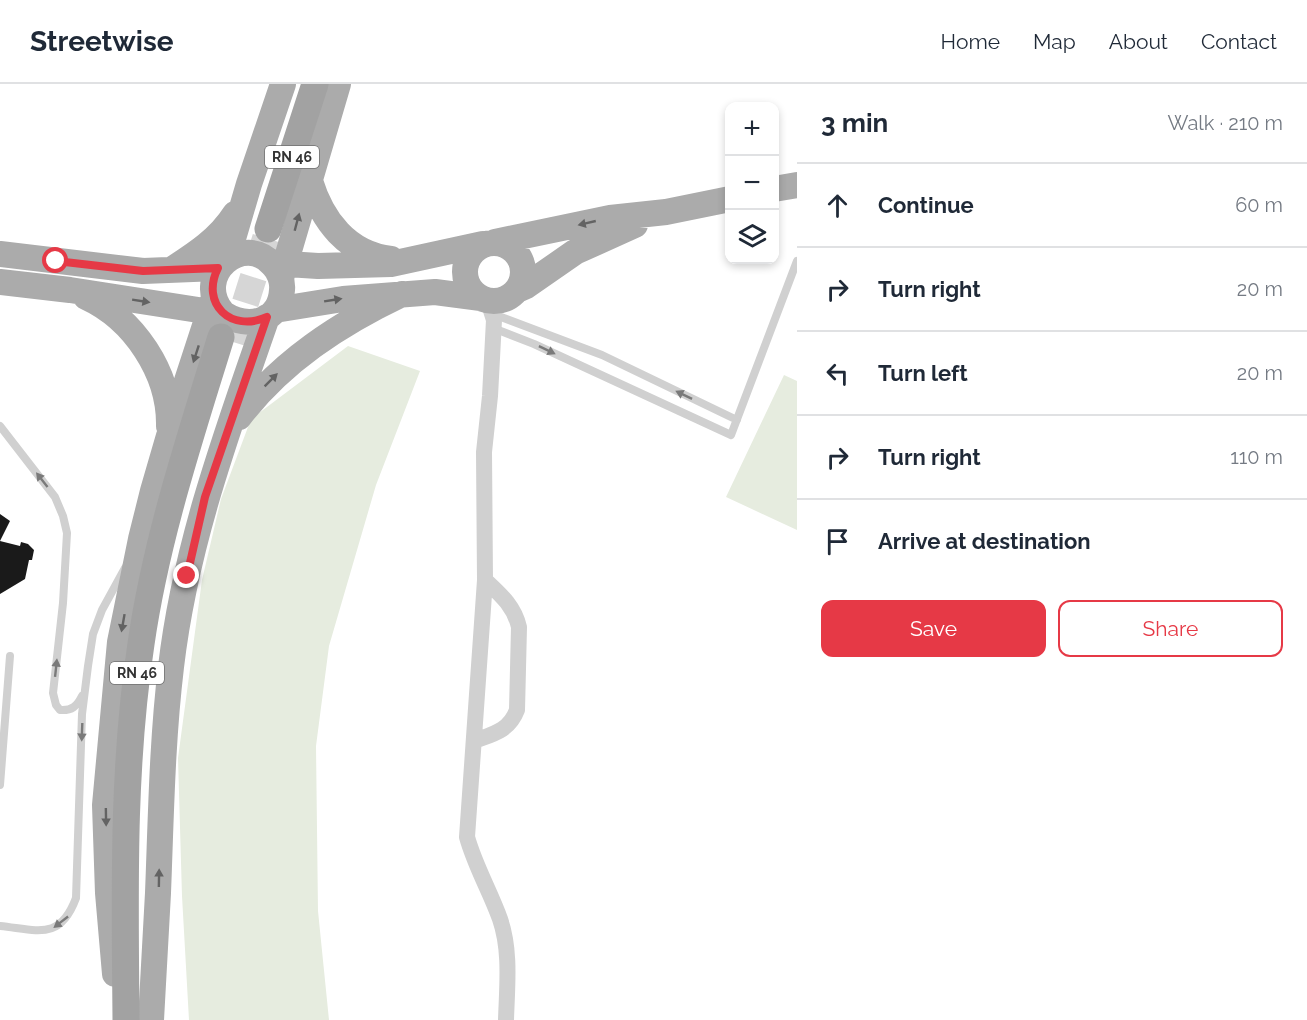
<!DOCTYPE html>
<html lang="en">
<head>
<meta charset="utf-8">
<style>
	body { margin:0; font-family:Raleway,sans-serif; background:#f2f2f3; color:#1f2937 }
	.controls { position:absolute; right:18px; top:18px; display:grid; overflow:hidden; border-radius:12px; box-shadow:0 3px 9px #0003 }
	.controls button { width:54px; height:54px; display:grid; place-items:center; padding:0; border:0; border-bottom:2px solid #e0e1e3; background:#fff; color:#1f2937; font:30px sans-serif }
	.stop { position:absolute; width:18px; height:18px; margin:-14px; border:4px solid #e63946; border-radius:50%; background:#fff }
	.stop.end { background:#e63946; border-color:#fff; box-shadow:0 2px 6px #0008 }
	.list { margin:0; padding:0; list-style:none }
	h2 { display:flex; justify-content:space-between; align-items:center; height:78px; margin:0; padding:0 24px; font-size:26px }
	h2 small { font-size:20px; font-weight:400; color:#747a83 }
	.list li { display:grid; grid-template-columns:39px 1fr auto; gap:18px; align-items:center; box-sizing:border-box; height:84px; padding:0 24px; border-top:2px solid #e0e1e3 }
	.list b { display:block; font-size:22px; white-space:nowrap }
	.list em { font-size:20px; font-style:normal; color:#747a83 }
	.actions { display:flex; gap:12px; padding:18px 24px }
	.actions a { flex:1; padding:14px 0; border:2px solid #e63946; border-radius:12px; text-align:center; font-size:21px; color:#e63946 }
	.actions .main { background:#e63946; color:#fff }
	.icon { flex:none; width:33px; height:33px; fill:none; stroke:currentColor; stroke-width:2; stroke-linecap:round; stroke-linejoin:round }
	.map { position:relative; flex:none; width:797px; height:936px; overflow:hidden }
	header { display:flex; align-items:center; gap:36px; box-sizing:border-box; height:84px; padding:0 30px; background:#fff; border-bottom:2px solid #e0e1e3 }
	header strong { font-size:28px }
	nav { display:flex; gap:33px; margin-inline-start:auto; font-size:21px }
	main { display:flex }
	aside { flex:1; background:#fff }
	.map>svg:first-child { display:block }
</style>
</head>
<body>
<header>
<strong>Streetwise</strong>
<nav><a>Home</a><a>Map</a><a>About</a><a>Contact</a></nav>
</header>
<main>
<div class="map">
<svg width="797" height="936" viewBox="0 0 797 936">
	<rect width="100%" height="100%" fill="#fff"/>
	<!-- green -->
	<path fill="#e6ecdf" d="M348,262L420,287L376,401L329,562L316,662L318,827L329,936H189L182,812L178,674L202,496L221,415L251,335Z
		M784,291L797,297V446L726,413Z"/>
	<!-- building -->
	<path fill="#1a1a1a" d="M0,430L10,437L0,457Z
		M0,457L20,462L21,458L28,460L34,466L32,476H29L25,495L0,510Z"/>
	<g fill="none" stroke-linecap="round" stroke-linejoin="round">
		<!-- trunk-tunnel -->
		<path stroke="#d6d6d6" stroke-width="27" stroke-dasharray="27 14" stroke-linecap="butt" d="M233,258L267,150"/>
		<!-- service -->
		<path stroke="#d0d0d0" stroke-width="8" d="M493,230L602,271L737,336
			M493,244L534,260L731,351L797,177
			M0,342L55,413L63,432L67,449L63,519L53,609L56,621L60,626C72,627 77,622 82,612
			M0,701L10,572
			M0,842C38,846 60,857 76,814L82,630L88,582L93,550L102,526L125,484"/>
		<!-- minor -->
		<path stroke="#d0d0d0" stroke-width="16" d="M488,217L494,236L490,312L484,368L485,496L467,753C475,782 490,807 500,835C511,867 507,902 506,936
			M474,657C493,650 509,647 517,626L519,543C514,522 501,511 485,496"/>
		<!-- primary -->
		<path stroke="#ababab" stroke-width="26" d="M310,97C322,136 347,170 391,175
			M774,105L797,101
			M495,158L610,134L666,128L730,115
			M465 188a29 29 0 1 1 58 0a29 29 0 1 1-58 0Z
			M0,170L143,187L218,184
			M227,175L249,100L283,0
			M272,179L318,182L391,180L483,160
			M171,186C196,170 219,155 235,130
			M281,194L338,0
			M0,198L70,206L224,230C248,245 280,239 282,206C283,197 279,187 273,181C244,147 192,191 222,228
			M517,206L526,202L575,168L635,141
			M86,213C134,235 170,289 169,342
			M275,226L343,215L435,208L481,214
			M239,333C282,277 339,240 402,210
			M115,890L108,809L105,721L120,558L141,455L153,407L169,352L214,214
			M151,936C153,894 156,851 158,809C161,733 162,658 171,583C185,462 227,348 267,233"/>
		<!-- trunk -->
		<path stroke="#a2a2a2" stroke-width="27" d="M268,145L315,0
			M126,936C125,810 122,685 141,560C156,455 190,354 221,253"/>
	</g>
	<!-- one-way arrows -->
	<defs><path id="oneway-solid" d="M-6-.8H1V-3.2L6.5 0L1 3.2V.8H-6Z" transform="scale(1.5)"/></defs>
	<g fill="#636363">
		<use href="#oneway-solid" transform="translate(297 138) rotate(-75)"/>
		<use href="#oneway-solid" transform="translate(587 139) rotate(167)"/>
		<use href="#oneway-solid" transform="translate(333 216) rotate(-9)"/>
		<use href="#oneway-solid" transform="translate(141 217) rotate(9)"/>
		<use href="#oneway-solid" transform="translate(196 270) rotate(108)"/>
		<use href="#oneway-solid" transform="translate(271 296) rotate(-45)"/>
		<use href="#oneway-solid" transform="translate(123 539) rotate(100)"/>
		<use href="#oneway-solid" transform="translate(106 733) rotate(89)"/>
		<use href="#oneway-solid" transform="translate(159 794) rotate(-89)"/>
	</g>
	<g fill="#7a7a7a">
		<use href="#oneway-solid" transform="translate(547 266) rotate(26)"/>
		<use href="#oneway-solid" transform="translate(684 311) rotate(-154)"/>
		<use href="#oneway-solid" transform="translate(42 396) rotate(-128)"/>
		<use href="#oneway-solid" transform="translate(56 584) rotate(-84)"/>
		<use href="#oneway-solid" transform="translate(82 648) rotate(92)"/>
		<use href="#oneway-solid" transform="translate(61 838) rotate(142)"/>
	</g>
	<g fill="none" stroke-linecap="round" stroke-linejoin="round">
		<!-- route -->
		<path stroke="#e63946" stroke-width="8" d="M56,177L143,187L218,184C200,220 231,249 267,233L205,413L187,492"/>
	</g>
	<g text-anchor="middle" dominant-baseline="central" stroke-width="6" stroke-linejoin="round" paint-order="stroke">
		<!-- shield labels -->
		<g fill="#fff" stroke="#707070" stroke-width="1.5">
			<rect x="265" y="62" width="54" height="22" rx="4.5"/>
			<rect x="110" y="578" width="54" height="22" rx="4.5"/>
		</g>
		<g font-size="14" font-weight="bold" fill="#333">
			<text x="292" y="73">RN 46</text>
			<text x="137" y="589">RN 46</text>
		</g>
	</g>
</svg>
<div class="controls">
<button>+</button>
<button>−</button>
<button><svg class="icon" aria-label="layers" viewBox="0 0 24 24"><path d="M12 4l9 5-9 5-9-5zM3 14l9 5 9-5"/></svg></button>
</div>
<div class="stop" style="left:56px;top:177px"></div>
<div class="stop end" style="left:187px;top:492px"></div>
</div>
<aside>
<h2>3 min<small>Walk · 210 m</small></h2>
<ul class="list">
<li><svg class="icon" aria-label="ahead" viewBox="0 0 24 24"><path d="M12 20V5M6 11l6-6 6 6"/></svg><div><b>Continue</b></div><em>60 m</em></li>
<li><svg class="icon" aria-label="right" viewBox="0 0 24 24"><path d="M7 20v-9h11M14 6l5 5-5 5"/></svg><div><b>Turn right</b></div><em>20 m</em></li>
<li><svg class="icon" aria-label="left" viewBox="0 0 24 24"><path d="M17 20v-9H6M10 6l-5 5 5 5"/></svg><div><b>Turn left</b></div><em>20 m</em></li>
<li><svg class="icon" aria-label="right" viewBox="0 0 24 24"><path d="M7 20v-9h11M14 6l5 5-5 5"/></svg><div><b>Turn right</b></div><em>110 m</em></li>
<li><svg class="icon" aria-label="arrive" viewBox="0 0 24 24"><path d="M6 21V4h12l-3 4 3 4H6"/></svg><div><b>Arrive at destination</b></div></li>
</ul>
<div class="actions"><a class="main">Save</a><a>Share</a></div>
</aside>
</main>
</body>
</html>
